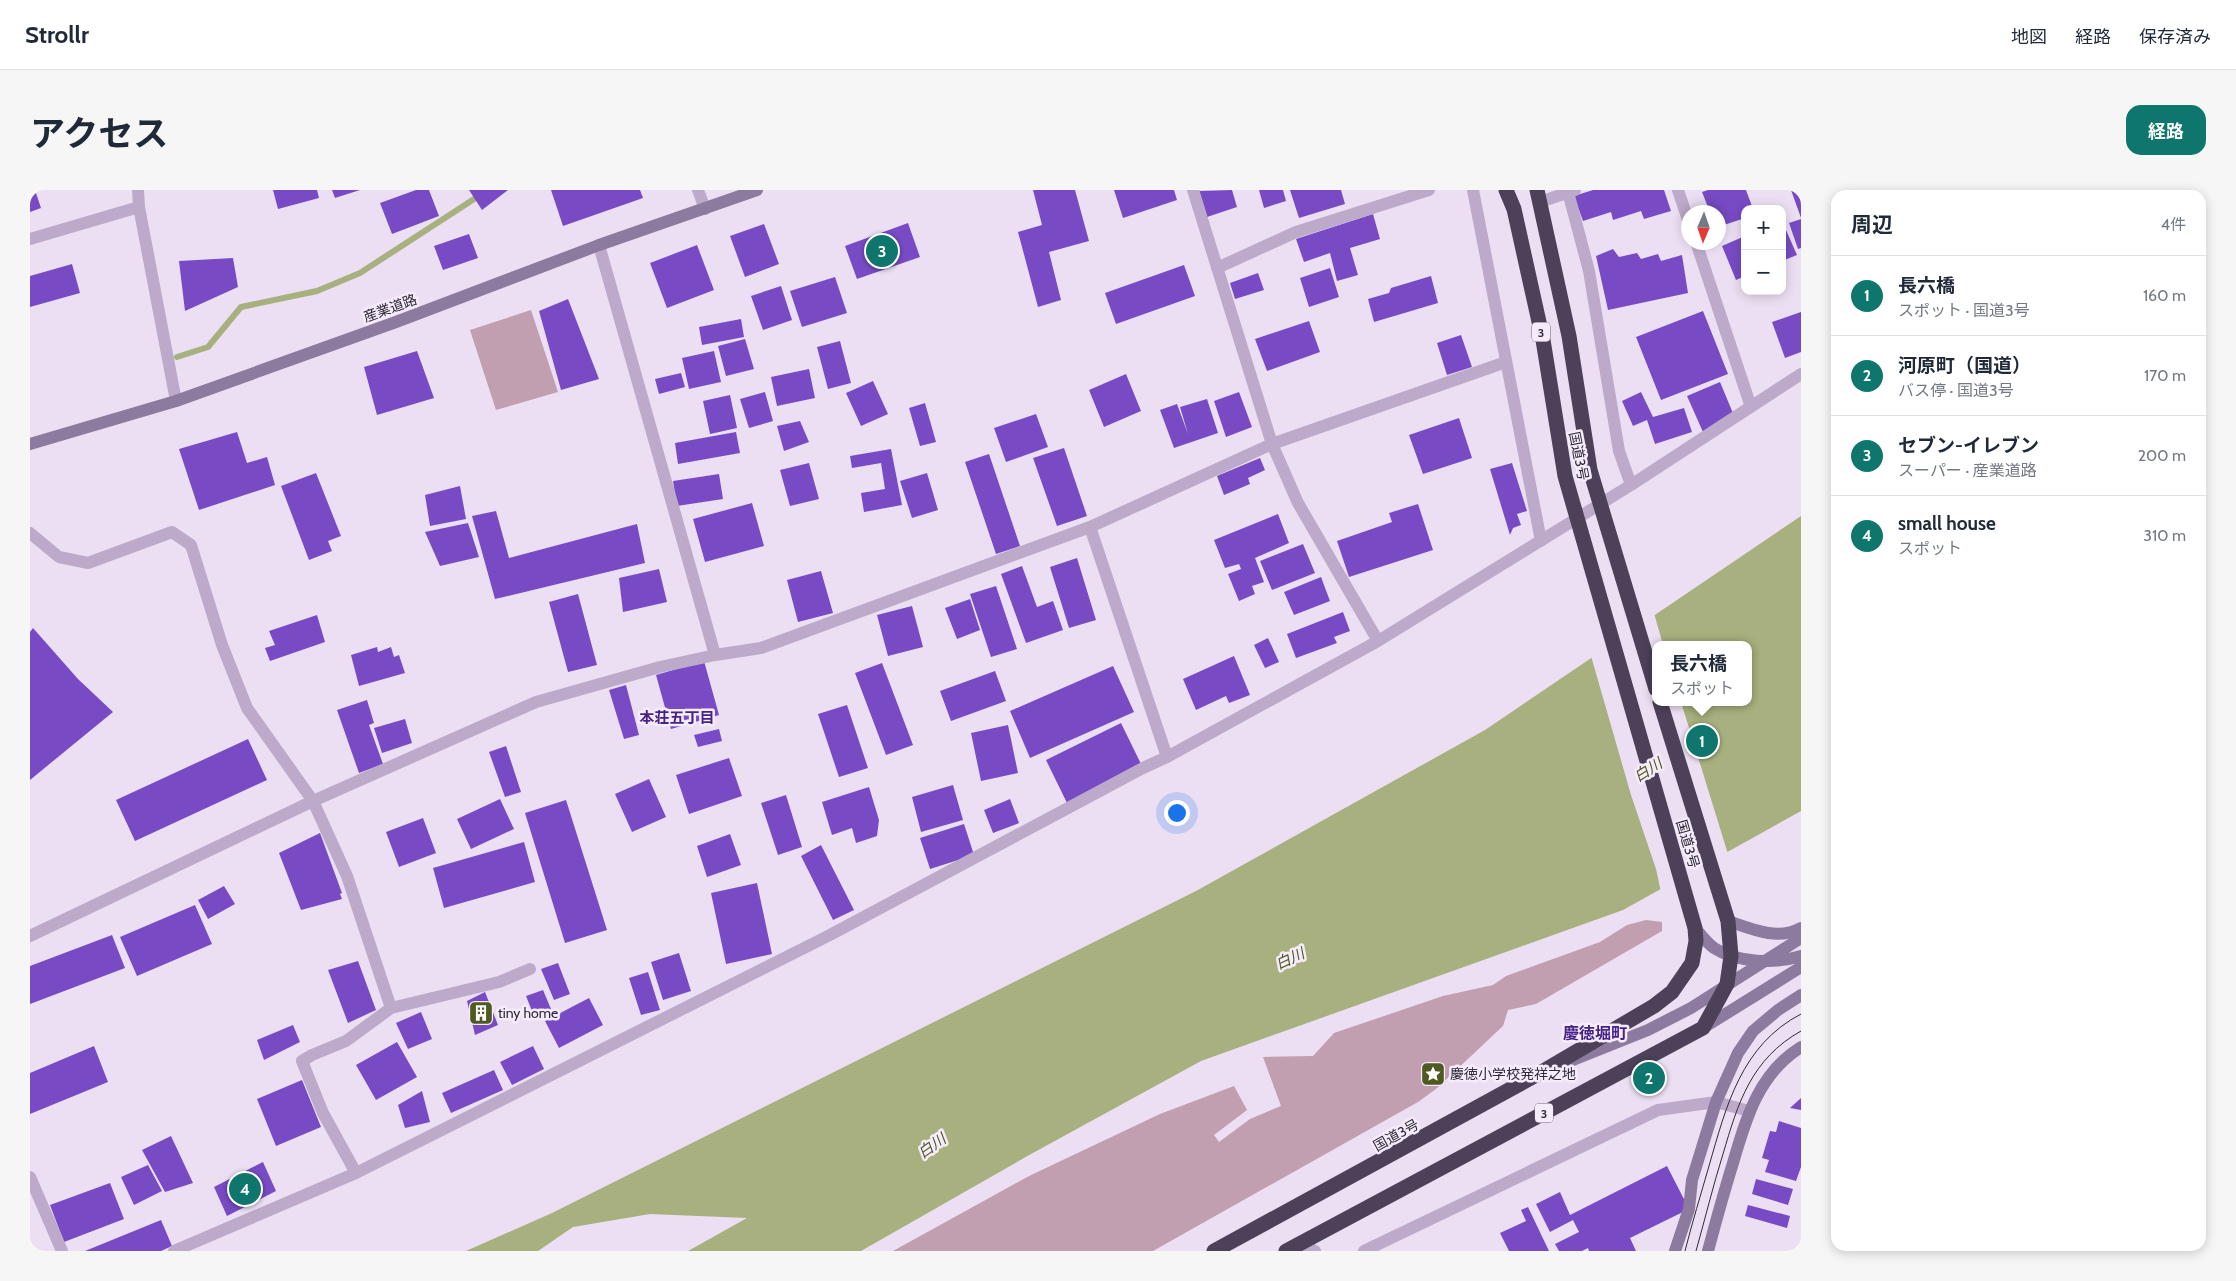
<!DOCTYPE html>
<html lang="ja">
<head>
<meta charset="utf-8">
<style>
	body { margin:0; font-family:Cabin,"Noto Sans JP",sans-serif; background:#f6f6f7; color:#1f2937 }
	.controls { position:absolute; right:15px; top:15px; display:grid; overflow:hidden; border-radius:10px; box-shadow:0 2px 12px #0003 }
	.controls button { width:45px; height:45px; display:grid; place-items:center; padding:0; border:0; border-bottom:1px solid #e0e1e3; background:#fff; color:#1f2937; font:25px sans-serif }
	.compass { position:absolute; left:1651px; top:15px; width:45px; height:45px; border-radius:50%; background:#fff; box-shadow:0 2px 12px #0003; rotate:182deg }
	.you { position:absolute; left:1146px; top:622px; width:18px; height:18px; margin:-12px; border:4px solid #fff; border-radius:50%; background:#1a73e8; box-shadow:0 0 0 8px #1a73e833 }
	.badge { display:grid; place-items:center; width:32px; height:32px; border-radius:50%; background:#0f766e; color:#fff; font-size:16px; font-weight:700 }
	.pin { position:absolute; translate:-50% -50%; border:2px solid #fff; box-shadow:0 1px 5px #0006 }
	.popup { position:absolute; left:1622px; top:451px; width:100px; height:65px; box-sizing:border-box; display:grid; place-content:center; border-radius:10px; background:#fff; filter:drop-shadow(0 1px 4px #0005); font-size:16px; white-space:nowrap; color:#747a83 }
	.popup b { font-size:19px; color:#1f2937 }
	.popup::after { content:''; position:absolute; left:50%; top:100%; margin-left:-10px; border:10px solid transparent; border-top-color:#fff }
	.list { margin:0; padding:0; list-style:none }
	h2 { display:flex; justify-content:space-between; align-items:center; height:65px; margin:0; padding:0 20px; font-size:21px }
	h2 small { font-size:16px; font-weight:400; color:#747a83 }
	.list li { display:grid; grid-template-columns:32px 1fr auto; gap:15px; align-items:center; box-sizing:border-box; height:80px; padding:0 20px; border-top:1px solid #e0e1e3 }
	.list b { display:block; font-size:19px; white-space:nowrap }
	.list p { margin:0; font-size:16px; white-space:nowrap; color:#747a83 }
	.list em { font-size:16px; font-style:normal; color:#747a83 }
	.map { position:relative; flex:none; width:1771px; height:1061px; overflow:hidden; border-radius:15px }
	header { display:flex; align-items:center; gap:30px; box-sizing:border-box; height:70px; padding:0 25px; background:#fff; border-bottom:1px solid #e0e1e3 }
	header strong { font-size:24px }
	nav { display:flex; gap:28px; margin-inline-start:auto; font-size:18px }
	.intro { display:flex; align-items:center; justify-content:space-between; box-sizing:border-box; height:120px; padding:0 30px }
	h1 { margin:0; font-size:35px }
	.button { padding:12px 22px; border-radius:15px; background:#0f766e; color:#fff; font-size:18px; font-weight:700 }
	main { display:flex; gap:30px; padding:0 30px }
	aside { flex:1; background:#fff; border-radius:15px; box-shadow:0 2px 12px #0003 }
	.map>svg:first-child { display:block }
</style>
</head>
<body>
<header>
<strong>Strollr</strong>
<nav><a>地図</a><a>経路</a><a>保存済み</a></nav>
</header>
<div class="intro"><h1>アクセス</h1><a class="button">経路</a></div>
<main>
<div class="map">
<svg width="1771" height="1061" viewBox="0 0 1771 1061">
	<rect width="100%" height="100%" fill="#ecdff3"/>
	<!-- green -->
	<path fill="#c29eb1" d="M501,120L528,202L466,220L440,140Z
		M1616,730L1632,732V741L1506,814L1478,820L1473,836L1406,899L1388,912L1123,1061H863L999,986L1130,924L1204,896L1217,920L1184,945L1189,952L1220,929L1251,916L1233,867L1283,866L1304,843L1413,806L1463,795L1476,786L1570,752L1597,735Z"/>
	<!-- water -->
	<path fill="#a7b07e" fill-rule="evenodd" d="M1771,326V621L1593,720L1171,871L1001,964L831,1061H658L717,1028L620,1024L543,1037L508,1061H436L522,1023L1166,701L1455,540ZM1626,455H1718V512H1626Z"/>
	<!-- pier -->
	<path fill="#ecdff3" d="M1624,423L1633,455H1626V512H1651L1698,664L1631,702L1626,679L1601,605L1561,466Z"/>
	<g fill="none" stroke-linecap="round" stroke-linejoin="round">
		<!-- stream -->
		<path stroke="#a7b07e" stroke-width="6" d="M147,167L178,157L211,117L287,101L330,83L458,0"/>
	</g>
	<!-- building -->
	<path fill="#784bc5" d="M0,0H5L11,18L0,22Z
		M243,0H287L289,8L248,19Z
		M302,0H330L305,8Z
		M386,0H399L409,26L362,44L350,13Z
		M439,0H478L452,20Z
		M521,0H610L613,8L533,36Z
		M1003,0H1045L1059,51L1019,62L1031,110L1008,117L988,42L1012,35Z
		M1084,0H1144L1147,10L1093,28Z
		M1202,0L1207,17L1177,27L1169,1Z
		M1229,0H1253L1256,11L1234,18Z
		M1260,0H1311L1315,14L1269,28Z
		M1563,0H1634L1641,21L1614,29L1611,21L1583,30L1581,22L1553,31L1544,6Z
		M1678,0H1716L1723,19H1715V28L1688,37V22H1680L1672,2Z
		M1761,0H1771V28Z
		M1343,24L1350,49L1320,58L1328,85L1307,91L1300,63L1274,72L1266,49Z
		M1771,29V58L1768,59L1759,33Z
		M1752,31L1767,65L1752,71Z
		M878,33L890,67L827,89L815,56Z
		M734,34L749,74L715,87L700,46Z
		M439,44L448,68L413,80L404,56Z
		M1715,46V86L1706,90L1692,56Z
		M667,55L684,100L637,118L620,73Z
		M1583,59L1589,67L1607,63L1611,69L1628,64L1631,71L1652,65L1658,103L1578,120L1566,66Z
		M203,68L208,97L155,121L149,71Z
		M42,74L50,103L0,117V86Z
		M1154,75L1165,106L1086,134L1075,103Z
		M1300,78L1309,107L1279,117L1270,88Z
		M1228,83L1234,100L1205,109L1200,93Z
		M1401,86L1408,113L1344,132L1338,109L1359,103L1361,98Z
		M805,87L817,123L772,137L760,101Z
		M751,96L762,130L733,140L721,106Z
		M538,109L569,189L531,200L509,121Z
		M1673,121L1698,184L1631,210L1606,147Z
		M1771,122V162L1755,168L1742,132Z
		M711,129L714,147L672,155L669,137Z
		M1279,131L1290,162L1237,181L1225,149Z
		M1431,145L1442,177L1417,185L1407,153Z
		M715,149L724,179L696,186L688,156Z
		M810,151L821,193L798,199L787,157Z
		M387,161L404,208L347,225L334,177Z
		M684,161L691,192L659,199L652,168Z
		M779,179L785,208L747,216L741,187Z
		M651,183L655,197L629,204L625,189Z
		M1096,184L1111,221L1074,237L1059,200Z
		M843,191L858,224L831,236L816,203Z
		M1690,192L1705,228L1673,242L1657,206Z
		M735,202L743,231L719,238L710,209Z
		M1209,202L1222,237L1196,247L1184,211Z
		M1611,202L1623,227L1654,218L1662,242L1625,254L1617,230L1603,236L1592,211Z
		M700,205L707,238L680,244L673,211Z
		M1177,209L1188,243L1144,258L1130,220L1147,214L1158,244L1150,217Z
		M895,213L906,252L890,256L879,218Z
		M1006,224L1018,257L976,272L964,238Z
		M1429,228L1442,268L1393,284L1379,245Z
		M770,231L779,252L754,261L747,236Z
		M207,242L217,273L237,267L245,295L169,320L149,259Z
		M706,242L710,263L648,274L645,253Z
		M1034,258L1057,326L1027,336L1003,268Z
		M861,259L872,315L834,322L831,303L855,299L851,273L822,278L820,266Z
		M959,264L990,356L966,364L935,272Z
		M1230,268L1235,280L1218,288L1220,294L1194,305L1187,286Z
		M779,273L789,309L760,316L750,280Z
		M1482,273L1497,321L1487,324L1491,335L1483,338L1480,345L1460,279Z
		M286,283L311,346L298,351L302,361L279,370L251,296Z
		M897,283L908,320L882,328L870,291Z
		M689,284L693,309L647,316L643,291Z
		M430,296L436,329L400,336L395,305Z
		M722,313L734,356L675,372L663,329Z
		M1388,314L1403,360L1319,387L1307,351L1362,332L1359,323Z
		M466,321L479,368L607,334L615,373L465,409L442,326Z
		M1248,324L1259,353L1225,368L1234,392L1222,396L1225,404L1209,411L1198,384L1211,379L1209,374L1195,378L1184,350Z
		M438,333L449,367L410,376L395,342Z
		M1273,354L1285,383L1242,400L1230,371Z
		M1047,368L1066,430L1039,438L1020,377Z
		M992,376L1007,417L1023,411L1033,440L996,453L971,384Z
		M629,379L637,412L593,422L589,388Z
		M791,381L803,423L768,432L757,390Z
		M1291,387L1300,411L1264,425L1254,402Z
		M966,396L987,459L961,467L940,404Z
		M548,404L567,475L538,482L519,412Z
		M940,409L950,440L927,449L915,418Z
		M882,416L893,457L858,466L847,425Z
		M1313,422L1320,441L1304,447L1307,453L1266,468L1257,444Z
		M287,425L295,452L240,471L235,458L245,455L239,441Z
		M3,438L48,489L83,522L0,590V442Z
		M1238,448L1249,472L1235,478L1224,455Z
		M347,457L348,462L361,457L364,467L369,465L375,483L329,496L321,465Z
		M1204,466L1220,505L1199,513L1196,506L1166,520L1153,489Z
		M674,471L689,525L641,539L626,485Z
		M852,473L883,555L856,565L825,483Z
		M1083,476L1104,522L1000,568L980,521Z
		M965,481L976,511L921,531L910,501Z
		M596,495L609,545L594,549L579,500Z
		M337,510L344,533L339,535L353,574L329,583L307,520Z
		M817,515L838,578L809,587L788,524Z
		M375,529L382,553L352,563L344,538Z
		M1091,533L1113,578L1038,615L1016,570Z
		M978,535L988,583L951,591L941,543Z
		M689,539L692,551L668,557L664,545Z
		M218,549L237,590L105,651L86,610Z
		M476,556L491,602L475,607L459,562Z
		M699,568L712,606L659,624L646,585Z
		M619,589L636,627L602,642L585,604Z
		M923,595L933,630L891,642L882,607Z
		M839,597L849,630L847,646L826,653L822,638L802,645L792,612Z
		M756,605L772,657L748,665L731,613Z
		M470,609L484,639L441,659L427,629Z
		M980,609L989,633L963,643L954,620Z
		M536,610L577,740L535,753L495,623Z
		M393,628L406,663L369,677L356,642Z
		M934,634L944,665L900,679L890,648Z
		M290,643L312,703L310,704L312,709L271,720L249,663Z
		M700,644L711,675L677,687L667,656Z
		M494,652L505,692L414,718L403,678Z
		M791,655L824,720L803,730L771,666Z
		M727,693L742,764L696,774L681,703Z
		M194,696L205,714L178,729L168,710Z
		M165,715L182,754L107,786L90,747Z
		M82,745L95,778L0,814V776Z
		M649,763L661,801L633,810L621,772Z
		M328,771L346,820L318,833L298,780Z
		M528,773L540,804L524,810L511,779Z
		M618,782L630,820L611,825L599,788Z
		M513,800L521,819L504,826L496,806Z
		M455,802L468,835L445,845L437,811Z
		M559,808L573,835L529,858L515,831Z
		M391,822L402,849L378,859L366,833Z
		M263,835L270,852L234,870L227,850Z
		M367,852L387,887L346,910L326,875Z
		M64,856L78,892L0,924V883Z
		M503,856L514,879L482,895L470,872Z
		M464,880L473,900L421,923L412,903Z
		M272,890L291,937L246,956L227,909Z
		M392,901L400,932L375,938L368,915Z
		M1771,908V920L1760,918Z
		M1749,931L1771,938V977L1766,991L1735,982L1739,970L1732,968L1740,941L1746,942Z
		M141,946L163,993L135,1002L112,960Z
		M233,972L246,1001L197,1026L184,997Z
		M118,975L132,1001L104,1015L91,987Z
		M1637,976L1659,1019L1600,1048L1606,1061H1559L1558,1058L1552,1061H1529L1525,1054L1549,1042L1543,1030L1520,1042L1506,1014L1530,1002L1540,1025Z
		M1726,989L1763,999L1758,1015L1722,1004Z
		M80,993L94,1029L34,1052L20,1015Z
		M1718,1015L1760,1026L1757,1038L1715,1026Z
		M1498,1017L1519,1061H1479L1470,1043L1496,1031L1491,1020Z
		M131,1030L142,1056L131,1061H55Z"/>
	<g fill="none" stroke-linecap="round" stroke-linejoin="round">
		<!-- street -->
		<path stroke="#bdaacb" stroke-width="12" d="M108,0L109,17L146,211
			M668,0L675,19
			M1163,0L1242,254L1268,313L1348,451
			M1443,0L1511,351
			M1648,0L1658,30
			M1538,2L1559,81L1589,261L1601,295L1771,184
			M1510,12L1545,0
			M0,49L109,17
			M1666,52L1721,217
			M569,55L685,465
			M1187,78L1266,42L1399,0
			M1060,337L1137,567
			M0,343L29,367L58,373L142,342L161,355L192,455L217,518L283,611L317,686L361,818L316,851L282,865L272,871L293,923L326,983
			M0,746L283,611L506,512L630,477L685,465L731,458L1060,337L1242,254L1476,172
			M361,818L469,792L500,779
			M0,987L32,1061
			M144,1061L326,983L798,746L1113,578L1137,567L1348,451L1601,295
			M1267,1061L1269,1054L1285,1061
			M1334,1061L1628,920L1686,912L1719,921"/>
		<!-- secondary -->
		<path stroke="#8d7b9f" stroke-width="12" d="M0,254L146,211L366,132L569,55L727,0
			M1698,731C1721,739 1748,751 1771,738
			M1665,738C1671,745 1677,753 1684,758C1707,773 1746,774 1771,766
			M1673,838L1771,777
			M1538,872L1618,840L1661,818L1771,748
			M1645,1061L1659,1019L1662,990L1686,912L1708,863L1723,841L1748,820L1771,805
			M1678,1061C1686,1031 1694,1002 1703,973C1716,928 1729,883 1771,857"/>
		<!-- highway -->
		<path stroke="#4c4159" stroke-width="15" d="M1507,0L1539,146L1560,280L1626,499
			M1184,1061L1510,883L1624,816L1642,802L1662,773L1666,751L1665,738L1535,286L1513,150L1484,19L1476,0
			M1256,1061L1673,838L1697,794L1701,766L1698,731L1630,512"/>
		<!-- tram -->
		<path stroke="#302a38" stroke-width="1" d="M1655,1061C1662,1033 1671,1004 1679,976C1696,917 1711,855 1771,824
			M1666,1061C1675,1029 1683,996 1693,964C1708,913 1721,869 1771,841"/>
	</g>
	<!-- icons -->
	<defs>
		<symbol id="building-square" viewBox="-11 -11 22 22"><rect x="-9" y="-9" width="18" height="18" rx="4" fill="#4e5a1f" stroke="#f5ebfa"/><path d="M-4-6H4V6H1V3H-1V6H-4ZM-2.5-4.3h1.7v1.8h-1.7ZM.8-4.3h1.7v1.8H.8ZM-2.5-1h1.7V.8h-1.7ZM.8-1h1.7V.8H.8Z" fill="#fff"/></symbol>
		<symbol id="sight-square" viewBox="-11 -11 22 22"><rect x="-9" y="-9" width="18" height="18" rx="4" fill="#4e5a1f" stroke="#f5ebfa"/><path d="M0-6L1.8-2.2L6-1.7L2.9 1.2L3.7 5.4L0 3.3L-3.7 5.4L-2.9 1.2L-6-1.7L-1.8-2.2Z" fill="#fff"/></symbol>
	</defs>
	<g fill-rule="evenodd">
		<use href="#building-square" x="437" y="809" width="28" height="28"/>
		<use href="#sight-square" x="1389" y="870" width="28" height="28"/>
	</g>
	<g text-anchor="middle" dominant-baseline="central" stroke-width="5" stroke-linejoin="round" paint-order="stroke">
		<!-- shield labels -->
		<g fill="#f5ebfa" stroke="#6b6472" stroke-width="1">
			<rect x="1502" y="132.5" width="18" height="19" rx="4"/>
			<rect x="1505" y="913.5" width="18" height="19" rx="4"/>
		</g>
		<g font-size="12" font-weight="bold" fill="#302a38">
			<text x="1511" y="142">3</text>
			<text x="1514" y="923">3</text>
		</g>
		<!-- street labels -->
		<g font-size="14" fill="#302a38" stroke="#f5ebfa">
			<text transform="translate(360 118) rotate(-20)">産業道路</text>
			<text transform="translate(1549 266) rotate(79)">国道3号</text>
			<text transform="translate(1658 654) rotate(74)">国道3号</text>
			<text transform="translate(1366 945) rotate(-29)">国道3号</text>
		</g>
		<!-- poi labels -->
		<g font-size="14" fill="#302a38" stroke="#f5ebfa" text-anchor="start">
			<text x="468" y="823">tiny home</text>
			<text x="1420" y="884">慶徳小学校発祥之地</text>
		</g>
		<!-- neighbourhood labels -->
		<g font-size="15" font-weight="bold" fill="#482387" stroke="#f5ebfa">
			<text x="647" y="528">本荘五丁目</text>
		</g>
		<!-- water labels -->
		<g font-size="15" font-style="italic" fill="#4e5a1f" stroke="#f5ebfa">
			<text transform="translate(1618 580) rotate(-32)">白川</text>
			<text transform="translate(1260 769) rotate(-25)">白川</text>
			<text transform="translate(902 956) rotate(-35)">白川</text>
		</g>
		<!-- quarter labels -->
		<g font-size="16" font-weight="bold" fill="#482387" stroke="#f5ebfa">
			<text x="1565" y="843">慶徳堀町</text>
		</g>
	</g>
</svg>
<div class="controls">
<button>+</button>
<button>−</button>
</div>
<svg class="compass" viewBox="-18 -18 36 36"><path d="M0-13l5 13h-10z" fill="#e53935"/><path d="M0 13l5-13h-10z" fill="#747a83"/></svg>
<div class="you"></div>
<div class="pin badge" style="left:1672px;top:551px">1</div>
<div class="popup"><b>長六橋</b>スポット</div>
<div class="pin badge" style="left:1619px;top:888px">2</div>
<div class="pin badge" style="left:852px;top:61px">3</div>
<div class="pin badge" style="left:215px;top:999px">4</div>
</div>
<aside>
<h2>周辺<small>4件</small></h2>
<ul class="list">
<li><span class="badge">1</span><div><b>長六橋</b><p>スポット · 国道3号</p></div><em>160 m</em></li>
<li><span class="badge">2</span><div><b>河原町（国道）</b><p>バス停 · 国道3号</p></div><em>170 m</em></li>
<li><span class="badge">3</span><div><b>セブン-イレブン</b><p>スーパー · 産業道路</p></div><em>200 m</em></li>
<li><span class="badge">4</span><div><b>small house</b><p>スポット</p></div><em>310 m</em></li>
</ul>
</aside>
</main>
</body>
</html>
